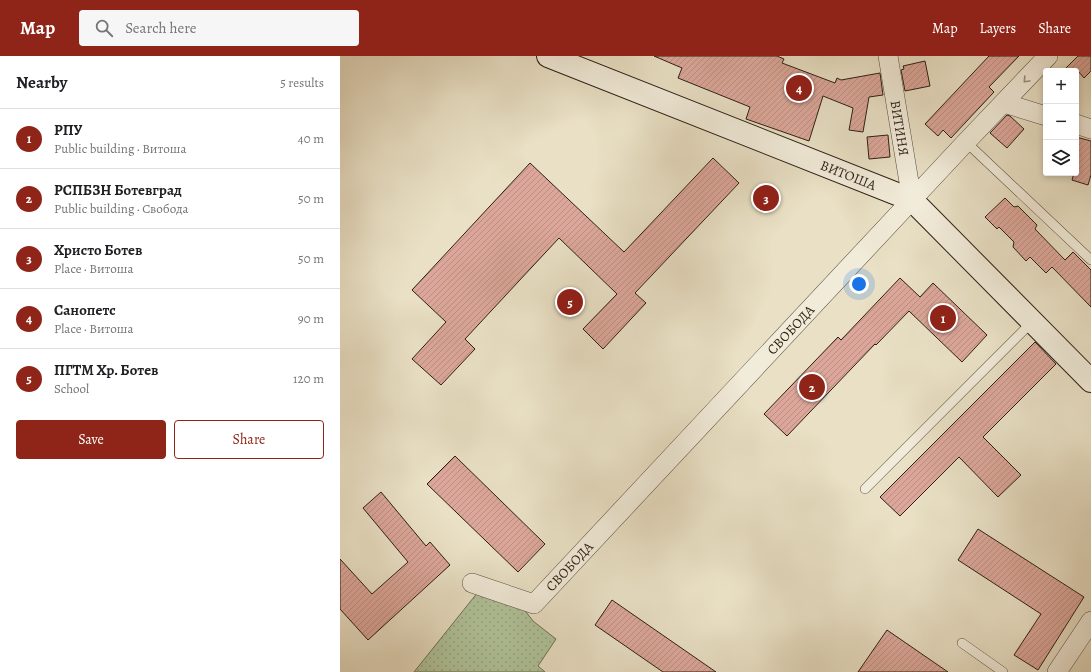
<!DOCTYPE html>
<html lang="en">
<head>
<meta charset="utf-8">
<style>
	body { margin:0; font-family:Alegreya,serif; background:#f6f6f6; color:#202124 }
	.controls { position:absolute; right:12px; top:12px; display:grid; overflow:hidden; border-radius:4px; box-shadow:0 2px 6px #0003 }
	.controls button { width:36px; height:36px; display:grid; place-items:center; padding:0; border:0; border-bottom:1px solid #e0e0e0; background:#fff; color:#202124; font:20px sans-serif }
	.you { position:absolute; left:519px; top:228px; width:14px; height:14px; margin:-10px; border:3px solid #fff; border-radius:50%; background:#1a73e8; box-shadow:0 0 0 6px #1a73e833 }
	.badge { display:grid; place-items:center; width:26px; height:26px; border-radius:50%; background:#8f2418; color:#fff; font-size:13px; font-weight:700 }
	.pin { position:absolute; translate:-50% -50%; border:2px solid #fff; box-shadow:0 1px 4px #0006 }
	.list { margin:0; padding:0; list-style:none }
	h2 { display:flex; justify-content:space-between; align-items:center; height:52px; margin:0; padding:0 16px; font-size:17px }
	h2 small { font-size:13px; font-weight:400; color:#757577 }
	.list li { display:grid; grid-template-columns:26px 1fr auto; gap:12px; align-items:center; box-sizing:border-box; height:60px; padding:0 16px; border-top:1px solid #e0e0e0 }
	.list b { display:block; font-size:15px; white-space:nowrap }
	.list p { margin:0; font-size:13px; white-space:nowrap; color:#757577 }
	.list em { font-size:13px; font-style:normal; color:#757577 }
	.actions { display:flex; gap:8px; padding:12px 16px }
	.actions a { flex:1; padding:9px 0; border:1px solid #8f2418; border-radius:4px; text-align:center; font-size:14px; color:#8f2418 }
	.actions .main { background:#8f2418; color:#fff }
	.icon { flex:none; width:22px; height:22px; fill:none; stroke:currentColor; stroke-width:2; stroke-linecap:round; stroke-linejoin:round }
	.map { position:relative; flex:none; width:751px; height:616px; overflow:hidden }
	header { display:flex; align-items:center; gap:24px; box-sizing:border-box; height:56px; padding:0 20px; background:#8f2418; color:#fff }
	header strong { font-size:19px }
	nav { display:flex; gap:22px; margin-inline-start:auto; font-size:14px }
	.search { width:280px; height:36px; background:#f6f6f6; display:flex; align-items:center; gap:10px; box-sizing:border-box; padding:0 14px; border-radius:4px; color:#757577; font-size:15px }
	main { display:flex }
	aside { flex:1; background:#fff }
	.map>svg:first-child { display:block }
</style>
</head>
<body>
<header>
<strong>Map</strong>
<div class="search"><svg class="icon" aria-label="search" viewBox="0 0 24 24"><circle cx="10" cy="10" r="6"/><path d="M15 15l6 6"/></svg>Search here</div>
<nav><a>Map</a><a>Layers</a><a>Share</a></nav>
</header>
<main>
<aside>
<h2>Nearby<small>5 results</small></h2>
<ul class="list">
<li><span class="badge">1</span><div><b>РПУ</b><p>Public building · Витоша</p></div><em>40 m</em></li>
<li><span class="badge">2</span><div><b>РСПБЗН Ботевград</b><p>Public building · Свобода</p></div><em>50 m</em></li>
<li><span class="badge">3</span><div><b>Христо Ботев</b><p>Place · Витоша</p></div><em>50 m</em></li>
<li><span class="badge">4</span><div><b>Санопетс</b><p>Place · Витоша</p></div><em>90 m</em></li>
<li><span class="badge">5</span><div><b>ПГТМ Хр. Ботев</b><p>School</p></div><em>120 m</em></li>
</ul>
<div class="actions"><a class="main">Save</a><a>Share</a></div>
</aside>
<div class="map">
<svg width="751" height="616" viewBox="0 0 751 616">
	<defs>
		<pattern id="grass-dots" width="8" height="8" patternUnits="userSpaceOnUse"><rect width="8" height="8" fill="#b0c39a"/><path d="M2 2h.1M6 6h.1" fill="none" stroke="#98a784" stroke-width="1.8" stroke-linecap="round"/></pattern>
		<pattern id="building-hatch" width="6" height="6" patternUnits="userSpaceOnUse"><rect width="6" height="6" fill="#dca79a"/><path d="M-1 1l2-2M0 6l6-6M5 7l2-2" fill="none" stroke="#bd8f84"/></pattern>
	</defs>
	<rect width="100%" height="100%" fill="#e9e0c5"/>
	<filter id="stains"><feTurbulence type="fractalNoise" baseFrequency=".005" numOctaves="4"/><feColorMatrix values="0 0 0 0 .2 0 0 0 0 .09 0 0 0 0 .02 0 0 0 .5 -.17"/></filter>
	<radialGradient id="worn" r=".72"><stop offset=".6" stop-color="#630" stop-opacity="0"/><stop offset="1" stop-color="#630" stop-opacity=".3"/></radialGradient>
	<!-- grass -->
	<path fill="url(#grass-dots)" stroke="#6e7058" d="M138,536L183,552L193,565L216,583L198,610L205,616H74Z"/>
	<!-- building -->
	<path fill="url(#building-hatch)" stroke="#2c1e16" d="M314,0H437L444,3L442,7L495,27L497,22L501,24L540,17L543,39L529,41L523,76L509,74L513,52L483,40L469,85L406,63L410,51L338,22L342,12Z
		M649,0H679L649,31L654,36L611,82L603,74L598,80L585,68Z
		M738,0H751V15L744,22L738,15H723Z
		M585,5L590,30L565,35L561,14L564,13L563,10Z
		M667,59L670,60L684,73L667,92L650,77Z
		M548,79L550,101L529,103L527,81Z
		M736,81L751,85V119L748,129L732,124L734,117H736Z
		M373,102L399,127L295,237L306,247L263,293L243,273L277,238L219,182L125,283L135,293L101,329L72,303L106,266L72,234L190,107L284,196Z
		M665,142L674,151L678,150L697,169L695,173L725,204L733,196L751,214V251L712,211L706,217L690,201L686,205L673,191L674,186L659,171L657,173L645,161Z
		M560,222L580,241L593,227L647,279L622,306L569,255L536,289L535,288L447,380L424,358L498,281L501,284Z
		M695,286L716,308L643,381L681,419L658,441L619,401L560,460L540,441Z
		M115,400L205,488L178,516L87,428Z
		M41,436L86,490L90,486L110,509L28,584L0,553V503L32,538L68,506L23,452Z
		M638,473L744,541L698,614L674,599L701,558L618,504Z
		M272,544L376,616H323L255,569Z
		M547,574L608,616H518Z"/>
	<g fill="none" stroke-linecap="round" stroke-linejoin="round">
		<defs>
			<path id="lane" d="M626,86L751,204
				M525,433L692,266
				M622,587L663,616"/>
			<g id="street">
				<path id="s1" d="M548,0L572,144"/>
				<path d="M664,47L706,60"/>
				<path d="M736,68L751,73"/>
				<path id="s2" d="M132,527L194,548L626,86L708,0"/>
				<path d="M717,616L751,565"/>
			</g>
			<g id="secondary">
				<path id="s3" d="M208,0L572,144L751,325"/>
			</g>
		</defs>
		<!-- lane casing -->
		<use href="#lane" stroke="#5b4e42" stroke-width="10"/>
		<!-- street casing -->
		<use href="#street" stroke="#5b4e42" stroke-width="20"/>
		<!-- secondary casing -->
		<use href="#secondary" stroke="#2c1e16" stroke-width="24"/>
		<!-- lane -->
		<use href="#lane" stroke="#f1ebd9" stroke-width="9"/>
		<!-- street -->
		<use href="#street" stroke="#f1ebd9" stroke-width="19"/>
		<!-- secondary -->
		<use href="#secondary" stroke="#f1ebd9" stroke-width="22"/>
	</g>
	<!-- one-way arrows -->
	<defs><path id="oneway-chevron" d="M-2-3.5L2.5 0L-2 3.5" fill="none" stroke-width="1.6" stroke-linecap="round" stroke-linejoin="round"/></defs>
	<use stroke="#988f81" href="#oneway-chevron" transform="translate(686 24) rotate(133)"/>
	<g text-anchor="middle" dominant-baseline="central" stroke-width="3" stroke-linejoin="round" paint-order="stroke">
		<!-- street labels -->
		<g font-size="14" fill="#2c1e16" stroke="#f1ebd9">
			<text stroke="none"><textPath href="#s1" startOffset="73">ВИТИНЯ</textPath></text>
			<text stroke="none"><textPath href="#s3" startOffset="323">ВИТОША</textPath></text>
			<text stroke="none"><textPath href="#s2" startOffset="441">СВОБОДА</textPath></text>
			<text stroke="none"><textPath href="#s2" startOffset="117">СВОБОДА</textPath></text>
		</g>
	</g>
	<rect width="100%" height="100%" filter="url(#stains)"/>
	<rect width="100%" height="100%" fill="url(#worn)"/>
</svg>
<div class="controls">
<button>+</button>
<button>−</button>
<button><svg class="icon" aria-label="layers" viewBox="0 0 24 24"><path d="M12 4l9 5-9 5-9-5zM3 14l9 5 9-5"/></svg></button>
</div>
<div class="you"></div>
<div class="pin badge" style="left:603px;top:262px">1</div>
<div class="pin badge" style="left:472px;top:331px">2</div>
<div class="pin badge" style="left:426px;top:142px">3</div>
<div class="pin badge" style="left:459px;top:32px">4</div>
<div class="pin badge" style="left:230px;top:246px">5</div>
</div>
</main>
</body>
</html>
